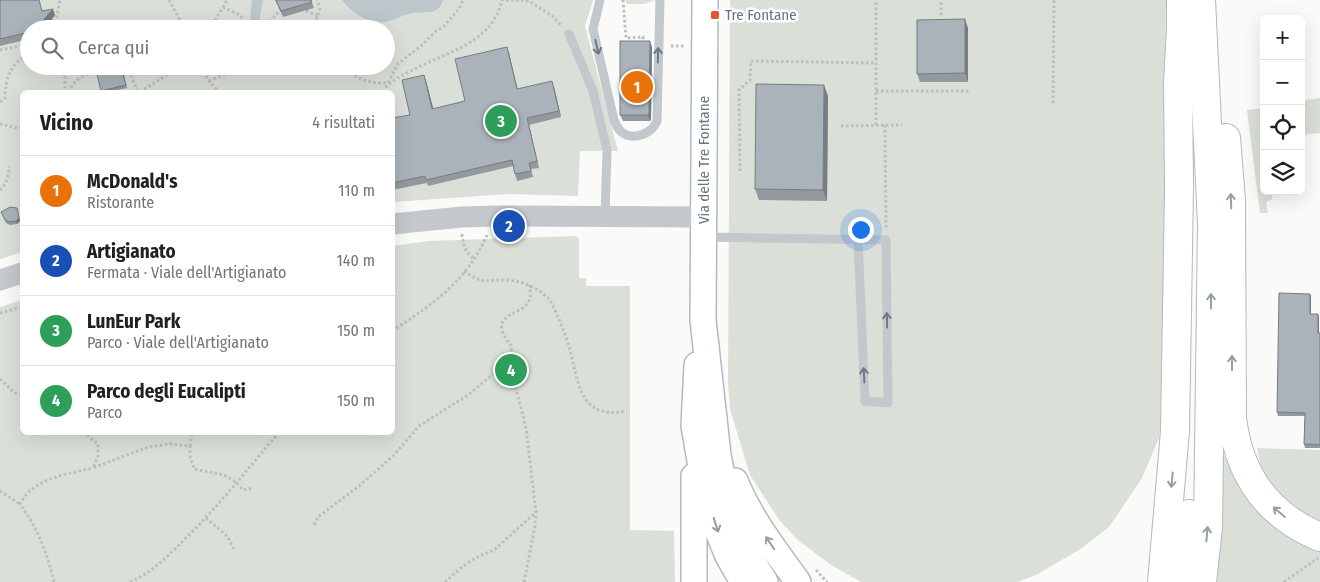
<!DOCTYPE html>
<html lang="it">
<head>
<meta charset="utf-8">
<style>
	body { margin:0; font-family:"Fira Sans Condensed",sans-serif; background:#f2f2f2; color:#202124 }
	.controls { position:absolute; right:15px; top:15px; display:grid; overflow:hidden; border-radius:8px; box-shadow:0 5px 20px #0002 }
	.controls button { width:45px; height:45px; display:grid; place-items:center; padding:0; border:0; border-bottom:1px solid #e0e0e0; background:#fff; color:#202124; font:25px sans-serif }
	.you { position:absolute; left:860px; top:229px; width:18px; height:18px; margin:-12px; border:4px solid #fff; border-radius:50%; background:#1a73e8; box-shadow:0 0 0 8px #1a73e833 }
	.badge { display:grid; place-items:center; width:32px; height:32px; border-radius:50%; background:#e4572e; color:#fff; font-size:16px; font-weight:700 }
	.pin { position:absolute; translate:-50% -50%; border:2px solid #fff; box-shadow:0 1px 5px #0006 }
	.list { margin:0; padding:0; list-style:none }
	h2 { display:flex; justify-content:space-between; align-items:center; height:65px; margin:0; padding:0 20px; font-size:21px }
	h2 small { font-size:16px; font-weight:400; color:#757577 }
	.list li { display:grid; grid-template-columns:32px 1fr auto; gap:15px; align-items:center; box-sizing:border-box; height:70px; padding:0 20px; border-top:1px solid #e0e0e0 }
	.list b { display:block; font-size:19px; white-space:nowrap }
	.list p { margin:0; font-size:16px; white-space:nowrap; color:#757577 }
	.list em { font-size:16px; font-style:normal; color:#757577 }
	.icon { flex:none; width:28px; height:28px; fill:none; stroke:currentColor; stroke-width:2; stroke-linecap:round; stroke-linejoin:round }
	.map { position:relative; flex:none; width:1320px; height:582px; overflow:hidden }
	.search { position:absolute; background:#fff; box-shadow:0 5px 20px #0002; left:20px; top:20px; width:375px; height:55px; display:flex; align-items:center; gap:12px; box-sizing:border-box; padding:0 18px; border-radius:28px; color:#757577; font-size:19px }
	.panel { position:absolute; background:#fff; box-shadow:0 5px 20px #0002; left:20px; top:90px; width:375px; height:345px; border-radius:8px }
	.map>svg:first-child { display:block }
</style>
</head>
<body>
<div class="map">
<svg width="1320" height="582" viewBox="0 0 1320 582">
	<rect width="100%" height="100%" fill="#fafaf8"/>
	<!-- green -->
	<path fill="#dadfd7" fill-rule="evenodd" d="M0,0H593L585,26L618,151H580L578,196L508,194L393,202L392,92H22V252L0,259ZM29,29H386V66H29Z
		M625,0H655L644,4H627Z
		M730,0H1166L1162,409L1159,438L1142,478L1109,527L1079,550L1036,575L1017,582H861L831,565L798,540L780,521L750,475L730,409L728,383Z
		M1262,81H1264V191H1279L1273,193L1272,199L1266,202L1268,213H1260L1247,110L1263,108Z
		M1320,98V133L1301,135V101Z
		M576,236L579,239V278H586V286H630V530L674,531L675,582H0V307L22,300V432H392L393,246L429,241Z
		M1220,448C1245,497 1265,533 1320,551V582H1216Z
		M1257,448L1320,450V525C1299,513 1277,497 1264,475C1260,467 1259,456 1257,448Z"/>
	<!-- water -->
	<path fill="#bbc7cb" d="M252,0H263L259,23L250,19Z
		M342,0H443V1C437,16 426,11 413,13C405,14 398,18 390,21C372,26 353,15 342,0Z"/>
	<g fill="none" stroke-linecap="round" stroke-linejoin="round">
		<!-- stream -->
		<path stroke="#bbc7cb" stroke-width="5" d="M279,29L290,26L305,29
			M212,70L223,66"/>
		<defs>
			<path id="secondary" d="M705,0L703,320L718,455L724,487L737,530L750,557L765,582
				M697,365L694,426L702,472L719,534L728,556L743,582
				M735,481C750,518 775,550 798,582
				M694,582V476"/>
			<path id="trunk" d="M1201,0L1212,224L1208,528L1202,582
				M1226,138L1231,200L1232,418C1239,475 1267,515 1320,537
				M1162,582L1175,431L1179,189L1178,82L1181,29V0
				M1183,582L1189,514"/>
		</defs>
		<!-- secondary casing -->
		<use href="#secondary" stroke="#b3babf" stroke-width="28"/>
		<!-- trunk casing -->
		<use href="#trunk" stroke="#b4b9bd" stroke-width="30"/>
		<!-- path -->
		<path stroke="#bbbfc2" stroke-width="3" stroke-dasharray="2.5 2.5" stroke-linecap="butt" d="M169,0L185,29
			M623,0L626,38L643,37V44
			M223,7L240,15L250,29
			M306,11L318,16
			M941,15V0
			M46,29L57,16L60,0
			M105,29H116
			M210,29L227,0
			M263,29L280,10
			M313,29L320,9L317,0
			M671,46H685
			M0,50L19,46L29,42
			M65,66V92
			M127,66L138,92
			M205,66L207,79L219,92
			M343,66C354,79 371,84 388,83L398,64L422,45L435,32L444,26L459,9L463,0
			M209,81L245,66
			M876,91H970
			M68,92C77,74 90,77 99,66
			M140,92L181,66
			M383,92C389,81 398,78 409,72C437,56 479,47 495,18C499,13 500,6 502,0L529,1L554,17L562,27
			M0,102L5,98C6,77 10,64 29,54
			M1053,103L1054,0
			M0,124L18,128L22,127
			M876,125V0
			M885,125L886,230
			M841,126L902,125
			M740,171L739,90L750,80L751,61L876,63
			M0,190C7,184 9,175 9,166
			M462,234C463,246 465,251 474,259
			M464,271C484,286 488,279 508,280C523,281 540,289 550,300C557,314 563,328 568,343C579,378 576,421 627,411
			M0,313L22,307
			M392,331C432,305 468,280 487,235
			M0,379L15,393L22,395
			M83,432L98,444V456L93,468L148,447L170,444L190,446V456L194,469L224,475L236,482L243,490L253,488
			M190,446L192,432
			M0,491L20,504
			M206,518L227,536L234,549
			M314,525L318,517L359,486L393,456L419,426L468,395L509,361
			M816,570L827,582
			M54,582C47,552 38,529 20,504C33,478 67,474 93,468
			M130,582C153,572 169,555 187,537C220,504 249,468 279,432
			M445,582L463,566L477,557L494,550L536,512L526,428L509,361L512,347C508,341 504,337 502,330C498,313 523,314 529,301C531,296 530,290 530,285
			M524,582L535,526L536,512
			M1284,582L1318,558"/>
		<!-- service -->
		<path stroke="#c3c8cc" stroke-width="9" d="M600,0L593,29L614,120C616,125 618,130 623,133C635,141 652,133 657,121L660,0
			M569,34L593,91L607,150L605,216
			M705,237L886,240L888,403L865,401L858,239"/>
		<!-- tertiary -->
		<path stroke="#c3c8cc" stroke-width="21" d="M392,224L462,217L496,216L703,217
			M0,280L22,273"/>
		<!-- secondary -->
		<use href="#secondary" stroke="#fff" stroke-width="25"/>
		<!-- trunk -->
		<use href="#trunk" stroke="#fff" stroke-width="28"/>
	</g>
	<!-- wall -->
	<path fill="#929a9f" d="M0,0L42,11L55,15L44,29H29V39L0,46Z
		M275,0H311L314,8L283,17Z
		M968,28V82H920L917,74Z
		M652,47L651,119L650,121H623L620,115Z
		M509,53L517,89L554,87L561,117L529,125L539,168L531,169L533,177L517,181L513,166L428,186L427,183L392,190V118L410,115L426,81L433,109L465,101Z
		M113,70H123L127,88L109,92H102L97,74Z
		M828,96L827,201L759,200L755,189Z
		M18,211L20,221L17,224L10,225L6,223L1,212Z
		M1310,294L1311,297V314L1319,318V333H1320V448H1305L1304,444L1305,416H1278L1277,412Z"/>
	<!-- shaded-wall -->
	<path fill="#777d82" d="M53,9L55,15L44,29H35Z
		M965,19L968,28V82L965,73Z
		M650,41L652,47L651,119L650,121L648,115Z
		M507,47L509,53L519,95L517,89Z
		M424,75L426,81L435,115L432,109Z
		M552,81L554,87L561,117L559,111Z
		M824,85L828,96L827,201L823,190Z
		M527,118L529,125L539,168L537,161Z
		M17,208L20,221L17,224L16,221Z
		M1310,294L1311,297V317L1310,314Z
		M1318,314L1319,318V336L1318,333Z"/>
	<!-- building -->
	<path fill="#aab3b9" stroke="#777d82" d="M0,0H39L42,11L53,9L38,26L35,29H29V32L0,39Z
		M276,0H311L312,2L281,11Z
		M965,19V73L917,74V20Z
		M620,41H650L649,113L648,115H620Z
		M507,47L517,89L552,81L559,111L527,118L537,161L529,163L531,171L515,174L512,160L426,180L425,176L392,183V118L410,115L402,80L424,75L432,109L465,101L455,59Z
		M111,68L113,70L121,68L126,85L101,91L97,74Z
		M756,84L824,85L823,190L755,189Z
		M10,207L17,208L19,218L16,221L9,222L5,220L1,212Z
		M1279,293L1310,294V314H1318V333H1320V445L1304,444L1305,413L1277,412Z"/>
	<!-- one-way arrows -->
	<defs><path id="oneway-shaft" d="M-6 0H5M1.5-3L5.5 0L1.5 3" fill="none" stroke-width="1.6" stroke-linecap="round" stroke-linejoin="round" transform="scale(1.25)"/></defs>
	<g stroke="#6a7a87">
		<use href="#oneway-shaft" transform="translate(597 47) rotate(77)"/>
		<use href="#oneway-shaft" transform="translate(658 55) rotate(-89)"/>
		<use href="#oneway-shaft" transform="translate(887 320) rotate(-91)"/>
		<use href="#oneway-shaft" transform="translate(864 375) rotate(-93)"/>
	</g>
	<g stroke="#939fa8">
		<use href="#oneway-shaft" transform="translate(1231 201) rotate(-92)"/>
		<use href="#oneway-shaft" transform="translate(1211 301) rotate(-90)"/>
		<use href="#oneway-shaft" transform="translate(1232 363) rotate(-90)"/>
		<use href="#oneway-shaft" transform="translate(1172 480) rotate(95)"/>
		<use href="#oneway-shaft" transform="translate(1279 512) rotate(-140)"/>
		<use href="#oneway-shaft" transform="translate(716 525) rotate(72)"/>
		<use href="#oneway-shaft" transform="translate(1207 534) rotate(-85)"/>
		<use href="#oneway-shaft" transform="translate(770 543) rotate(-124)"/>
	</g>
	<!-- markers -->
	<rect fill="#e4572e" stroke="#fff" stroke-width="2" x="710" y="10" width="10" height="10" rx="2.5"/>
	<g text-anchor="middle" dominant-baseline="central" stroke-width="5" stroke-linejoin="round" paint-order="stroke">
		<!-- poi labels -->
		<g font-size="15" fill="#657683" stroke="#fff" text-anchor="start">
			<text x="725" y="15">Tre Fontane</text>
		</g>
		<!-- street labels -->
		<g font-size="15" fill="#657683" stroke="#fff">
			<text transform="translate(704 160) rotate(-90)">Via delle Tre Fontane</text>
		</g>
	</g>
</svg>
<div class="controls">
<button>+</button>
<button>−</button>
<button><svg class="icon" aria-label="locate" viewBox="0 0 24 24"><circle cx="12" cy="12" r="6"/><path d="M12 2v4M12 18v4M2 12h4M18 12h4"/></svg></button>
<button><svg class="icon" aria-label="layers" viewBox="0 0 24 24"><path d="M12 4l9 5-9 5-9-5zM3 14l9 5 9-5"/></svg></button>
</div>
<div class="you"></div>
<div class="pin badge" style="left:637px;top:87px;background:#e8710a">1</div>
<div class="pin badge" style="left:509px;top:226px;background:#1a4fb4">2</div>
<div class="pin badge" style="left:501px;top:121px;background:#2e9e5b">3</div>
<div class="pin badge" style="left:511px;top:370px;background:#2e9e5b">4</div>
<div class="search"><svg class="icon" aria-label="search" viewBox="0 0 24 24"><circle cx="10" cy="10" r="6"/><path d="M15 15l6 6"/></svg>Cerca qui</div>
<section class="panel">
<h2>Vicino<small>4 risultati</small></h2>
<ul class="list">
<li><span class="badge" style="background:#e8710a">1</span><div><b>McDonald's</b><p>Ristorante</p></div><em>110 m</em></li>
<li><span class="badge" style="background:#1a4fb4">2</span><div><b>Artigianato</b><p>Fermata · Viale dell'Artigianato</p></div><em>140 m</em></li>
<li><span class="badge" style="background:#2e9e5b">3</span><div><b>LunEur Park</b><p>Parco · Viale dell'Artigianato</p></div><em>150 m</em></li>
<li><span class="badge" style="background:#2e9e5b">4</span><div><b>Parco degli Eucalipti</b><p>Parco</p></div><em>150 m</em></li>
</ul>
</section>
</div>
</body>
</html>
